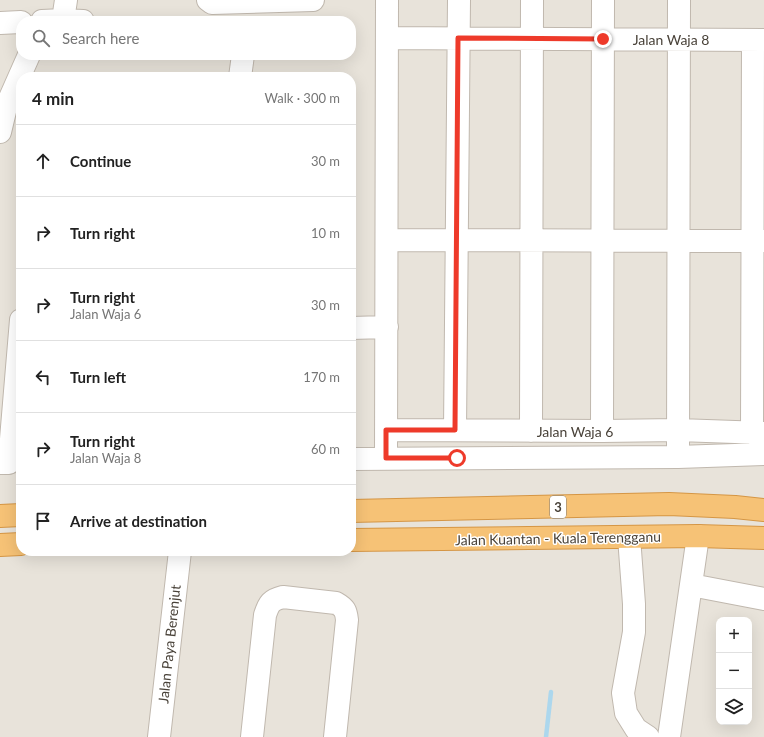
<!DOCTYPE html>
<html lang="en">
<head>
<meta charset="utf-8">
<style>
	body { margin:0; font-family:Lato,sans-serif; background:#f6f6f6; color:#222 }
	.controls { position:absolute; right:12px; bottom:12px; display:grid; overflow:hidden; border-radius:8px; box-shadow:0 4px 16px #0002 }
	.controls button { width:36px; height:36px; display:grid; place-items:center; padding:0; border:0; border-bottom:1px solid #e0e0e0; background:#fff; color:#222; font:20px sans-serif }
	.stop { position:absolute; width:12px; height:12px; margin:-9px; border:3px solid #ee3a2a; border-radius:50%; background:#fff }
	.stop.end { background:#ee3a2a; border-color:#fff; box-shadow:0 1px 4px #0008 }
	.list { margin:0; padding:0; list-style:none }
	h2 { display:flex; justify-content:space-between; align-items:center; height:52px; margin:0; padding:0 16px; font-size:17px }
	h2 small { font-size:13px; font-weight:400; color:#767676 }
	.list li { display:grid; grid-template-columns:26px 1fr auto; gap:12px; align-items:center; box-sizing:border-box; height:72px; padding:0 16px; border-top:1px solid #e0e0e0 }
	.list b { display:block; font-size:15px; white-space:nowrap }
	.list p { margin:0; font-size:13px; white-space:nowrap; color:#767676 }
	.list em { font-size:13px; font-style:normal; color:#767676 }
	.icon { flex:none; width:22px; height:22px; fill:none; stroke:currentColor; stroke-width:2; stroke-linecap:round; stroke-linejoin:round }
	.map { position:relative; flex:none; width:764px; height:737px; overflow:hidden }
	.search { position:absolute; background:#fff; box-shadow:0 4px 16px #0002; left:16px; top:16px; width:340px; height:44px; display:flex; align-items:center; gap:10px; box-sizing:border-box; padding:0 14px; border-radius:16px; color:#767676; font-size:15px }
	.panel { position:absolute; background:#fff; box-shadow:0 4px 16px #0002; left:16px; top:72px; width:340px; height:484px; border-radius:16px }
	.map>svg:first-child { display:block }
</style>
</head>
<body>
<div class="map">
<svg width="764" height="737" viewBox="0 0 764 737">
	<rect width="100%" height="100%" fill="#f5f1ec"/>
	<!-- residential -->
	<path fill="#e8e3da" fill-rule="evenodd" d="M0,0H764V737H0ZM21,21H351V55H21ZM21,77H351V551H21ZM719,620H749V722H719Z"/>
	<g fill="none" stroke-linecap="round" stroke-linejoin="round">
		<!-- stream -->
		<path stroke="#acd7ed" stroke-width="4.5" d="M546,737L551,692"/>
		<defs>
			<path id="minor" d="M208,0L212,3L313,0
				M42,21L63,20L83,21
				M62,21L63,20L66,0
				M0,23L21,22
				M387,38L764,40
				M240,77L243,55
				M0,132L6,107L29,55
				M387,240L764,241
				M351,328L387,327
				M386,430L602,431L678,430L764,433
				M455,430L459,0
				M531,431L532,0
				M602,431L603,0
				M752,433L753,40
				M678,457L679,0
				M386,458L387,0
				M351,459L678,457L764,454
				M0,463H9L21,320
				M629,537L634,604V632L623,693L626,713L636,729L648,737
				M691,585L764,599
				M159,737L180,551
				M252,737L265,615C269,603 271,600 283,597L336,603C345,608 346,611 347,620L335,737
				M669,737L698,536"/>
			<path id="highway" d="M351,511L669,504L735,507L764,510
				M0,516L21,515
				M351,540L698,536L764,538
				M0,545L21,544"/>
		</defs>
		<!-- minor casing -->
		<use href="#minor" stroke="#c0b8ae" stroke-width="24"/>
		<!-- highway casing -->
		<use href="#highway" stroke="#d59645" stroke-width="24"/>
		<!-- minor -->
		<use href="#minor" stroke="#fff" stroke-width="22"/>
		<!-- highway -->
		<use href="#highway" stroke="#f6c276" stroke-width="22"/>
	</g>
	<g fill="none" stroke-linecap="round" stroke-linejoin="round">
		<!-- route -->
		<path stroke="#ee3a2a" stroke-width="5" d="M457,458H386V430H455L458,38L603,39"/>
	</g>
	<g text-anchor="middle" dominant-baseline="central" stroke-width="3" stroke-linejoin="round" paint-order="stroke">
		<!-- shield labels -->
		<rect fill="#fff" stroke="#807b74" stroke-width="1" x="550" y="496" width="16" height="22" rx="3"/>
		<g font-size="13" font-weight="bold" fill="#494239">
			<text x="558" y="507">3</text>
		</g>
		<!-- street labels -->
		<g font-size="14" fill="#494239" stroke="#fff">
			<text x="671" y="39">Jalan Waja 8</text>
			<text x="575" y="431">Jalan Waja 6</text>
			<text transform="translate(558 538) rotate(-1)">Jalan Kuantan - Kuala Terengganu</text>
			<text transform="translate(169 644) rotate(-84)">Jalan Paya Berenjut</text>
		</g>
	</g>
</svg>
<div class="controls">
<button>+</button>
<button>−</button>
<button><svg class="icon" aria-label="layers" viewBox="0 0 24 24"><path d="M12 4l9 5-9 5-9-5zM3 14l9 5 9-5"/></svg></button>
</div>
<div class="stop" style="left:457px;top:458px"></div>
<div class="stop end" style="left:603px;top:39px"></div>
<div class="search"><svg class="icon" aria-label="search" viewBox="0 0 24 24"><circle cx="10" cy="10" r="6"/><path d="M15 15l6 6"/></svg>Search here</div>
<section class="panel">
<h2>4 min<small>Walk · 300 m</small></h2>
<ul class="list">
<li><svg class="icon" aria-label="ahead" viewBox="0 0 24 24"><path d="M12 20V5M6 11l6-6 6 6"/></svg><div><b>Continue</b></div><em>30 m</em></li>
<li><svg class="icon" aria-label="right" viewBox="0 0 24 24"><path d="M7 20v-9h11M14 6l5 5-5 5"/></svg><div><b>Turn right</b></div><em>10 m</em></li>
<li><svg class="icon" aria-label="right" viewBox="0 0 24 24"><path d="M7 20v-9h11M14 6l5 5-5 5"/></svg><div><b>Turn right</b><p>Jalan Waja 6</p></div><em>30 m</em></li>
<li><svg class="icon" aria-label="left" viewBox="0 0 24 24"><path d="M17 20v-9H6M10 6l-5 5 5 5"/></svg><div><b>Turn left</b></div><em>170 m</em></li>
<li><svg class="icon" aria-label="right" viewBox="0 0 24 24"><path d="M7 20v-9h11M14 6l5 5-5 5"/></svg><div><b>Turn right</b><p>Jalan Waja 8</p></div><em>60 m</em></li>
<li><svg class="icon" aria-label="arrive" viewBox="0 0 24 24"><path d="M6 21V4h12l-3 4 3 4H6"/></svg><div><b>Arrive at destination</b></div></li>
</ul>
</section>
</div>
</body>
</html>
